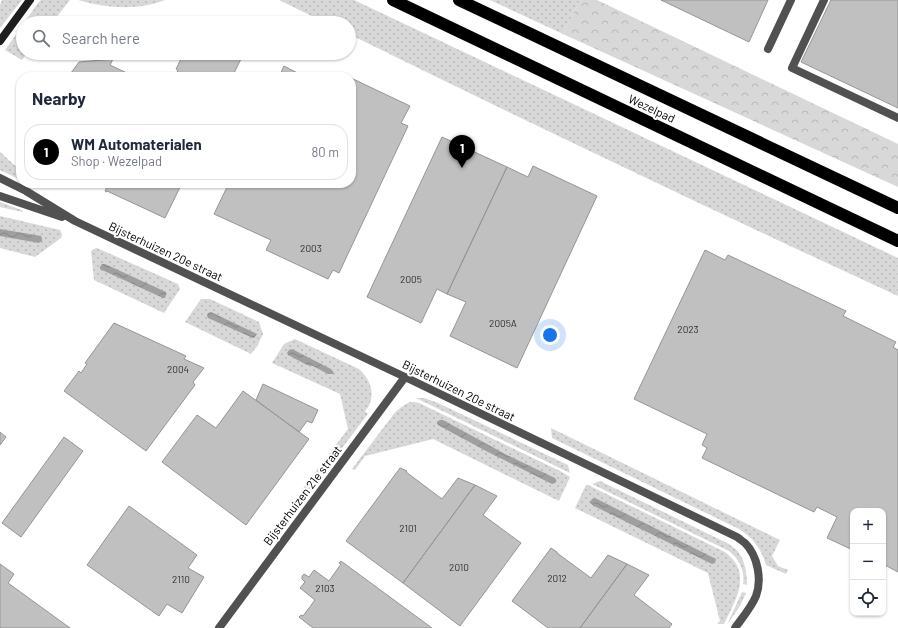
<!DOCTYPE html>
<html lang="en">
<head>
<meta charset="utf-8">
<style>
	body { margin:0; font-family:Barlow,sans-serif; background:#f2f2f3; color:#1f2937 }
	.controls { position:absolute; right:12px; bottom:12px; display:grid; overflow:hidden; border-radius:8px; box-shadow:0 1px 3px #0004 }
	.controls button { width:36px; height:36px; display:grid; place-items:center; padding:0; border:0; border-bottom:1px solid #e0e1e3; background:#fff; color:#1f2937; font:20px sans-serif }
	.you { position:absolute; left:550px; top:335px; width:14px; height:14px; margin:-10px; border:3px solid #fff; border-radius:50%; background:#1a73e8; box-shadow:0 0 0 6px #1a73e833 }
	.badge { display:grid; place-items:center; width:26px; height:26px; border-radius:50%; background:#000; color:#fff; font-size:13px; font-weight:700 }
	.pin { position:absolute; translate:-50% -33px; filter:drop-shadow(0 1px 2px #0008) }
	.pin::after { content:''; position:absolute; top:21px; width:14px; height:12px; background:inherit; clip-path:polygon(0 0,100% 0,50% 100%) }
	.list { margin:0; padding:0; list-style:none }
	h2 { display:flex; justify-content:space-between; align-items:center; height:52px; margin:0; padding:0 16px; font-size:17px }
	h2 small { font-size:13px; font-weight:400; color:#747a83 }
	.list li { display:grid; grid-template-columns:26px 1fr auto; gap:12px; align-items:center; box-sizing:border-box; height:56px; margin:0 8px 8px; padding:0 8px; border:1px solid #e0e1e3; border-radius:16px }
	.list b { display:block; font-size:15px; white-space:nowrap }
	.list p { margin:0; font-size:13px; white-space:nowrap; color:#747a83 }
	.list em { font-size:13px; font-style:normal; color:#747a83 }
	.icon { flex:none; width:22px; height:22px; fill:none; stroke:currentColor; stroke-width:2; stroke-linecap:round; stroke-linejoin:round }
	.map { position:relative; flex:none; width:898px; height:628px; overflow:hidden }
	.search { position:absolute; background:#fff; box-shadow:0 1px 3px #0004; left:16px; top:16px; width:340px; height:44px; display:flex; align-items:center; gap:10px; box-sizing:border-box; padding:0 14px; border-radius:22px; color:#747a83; font-size:15px }
	.panel { position:absolute; background:#fff; box-shadow:0 1px 3px #0004; left:16px; top:72px; width:340px; height:116px; border-radius:16px }
	.map>svg:first-child { display:block }
</style>
</head>
<body>
<div class="map">
<svg width="898" height="628" viewBox="0 0 898 628">
	<defs>
		<pattern id="grass-dots" width="8" height="8" patternUnits="userSpaceOnUse"><rect width="8" height="8" fill="#d8d8d8"/><path d="M2 2h.1M6 6h.1" fill="none" stroke="#b8b8b8" stroke-width="1.8" stroke-linecap="round"/></pattern>
		<pattern id="forest-crowns" width="20" height="18" patternUnits="userSpaceOnUse"><rect width="20" height="18" fill="#d8d8d8"/><path d="M2 6a3 3 0 1 1 6 0M12 15a3 3 0 1 1 6 0" fill="none" stroke="#b8b8b8"/></pattern>
		<pattern id="water-waves" width="16" height="10" patternUnits="userSpaceOnUse"><rect width="16" height="10" fill="#9f9f9f"/><path d="M0 5q4-4 8 0t8 0" fill="none" stroke="#878787"/></pattern>
	</defs>
	<rect width="100%" height="100%" fill="#fff"/>
	<!-- grass -->
	<path fill="url(#grass-dots)" d="M2,0H22L0,28V5Z
		M41,0H70L52,23H24L38,3Z
		M78,0H165C137,11 106,8 78,0Z
		M279,0H354L898,258V296C714,211 531,124 349,34V23H326Z
		M490,0H580L563,34Z
		M23,25V53H27L22,60L5,50Z
		M0,152L21,171V180L0,170Z
		M0,202L19,209L22,210L23,212L0,207Z
		M0,216L60,230L62,234L61,238L35,257L0,248Z
		M97,248L178,284L180,289L164,313L94,280L91,251L94,249Z
		M201,299H210L259,322L263,334L258,345L251,354L185,322Z
		M295,339L359,369C368,377 375,390 370,403C369,406 367,409 365,411L368,414L310,490L301,491L348,429L340,394L272,363L284,344Z
		M416,398H424L438,403L568,465L570,473Z
		M410,402H414L419,403L560,471L570,477L559,501L433,439L365,456L355,470L352,469L393,415C398,409 403,405 410,402Z
		M551,428L780,540L772,556L778,566L788,570L786,574L766,565C761,548 754,539 739,529L552,438Z
		M600,481L729,544C732,547 737,549 739,553C745,561 747,575 747,585L743,584C745,571 740,560 729,551L592,484Z
		M586,485H588L725,552C753,573 736,599 724,624H717L720,621L708,573L575,508Z
		M742,592L746,593L740,606L727,625Z"/>
	<!-- forest -->
	<path fill="url(#forest-crowns)" d="M580,0H597L898,144V187L563,34Z"/>
	<!-- water -->
	<path fill="url(#water-waves)" d="M0,229L41,236L42,239V241L39,243L0,236Z
		M102,264H105L166,292V295L165,298H163L100,269V267Z
		M211,312L257,334L254,338H253L208,318L207,315L208,313Z
		M292,349L331,369L334,373L333,374H328L313,366L307,365L288,355L287,353L289,350Z
		M440,420H443L505,454L555,478C558,482 556,483 552,484L486,451L438,425L437,423V422Z
		M595,498L714,558L716,559L715,563L712,564L594,506L590,503V502L592,499Z"/>
	<!-- building -->
	<path fill="#c0c0c0" stroke="#959595" d="M661,0H768L749,42Z
		M831,0H898V108L801,62Z
		M184,53H244L232,77H175L178,70L176,69Z
		M113,59L110,65L131,75L130,77H68L79,62Z
		M284,66L305,77H279Z
		M351,78L410,106L401,123L408,126L339,273L333,270L328,279L266,250L271,240L214,214L229,183H351Z
		M442,137L507,167L447,294L437,289L421,323L367,297Z
		M533,166L597,196L517,368L450,336L466,302L447,294L507,167L528,177Z
		M109,183H182L165,218L107,191V192L105,191Z
		M705,250L725,260L728,255L846,311L843,316L896,342L893,347L898,350V572L883,564V511H853V550L827,538L837,517L817,507L814,512L702,458L707,448L702,445L707,434L634,399Z
		M114,323L186,356L184,359L204,368L193,382L195,385L146,451L64,391L79,371L81,373L87,364L85,363Z
		M263,384L318,410L312,423L307,421L299,432L256,400Z
		M243,391L309,439L246,525L162,462L197,415L216,428Z
		M0,432L6,437L0,445Z
		M64,437L83,451L21,537L2,523Z
		M400,468L407,471L406,472L442,499L458,478L475,485L403,583L346,541Z
		M475,485L497,496L483,515L521,543L460,626L403,583Z
		M129,506L197,555L188,568L204,577L182,613L167,604L159,616L87,565Z
		M551,548L557,552V553L591,578L608,555L627,564L580,628H548L512,601Z
		M341,561L432,628H313L299,617L301,615L303,616L315,600L300,588L305,582L302,579V576L304,574L309,577L314,570L329,581L341,564L339,563Z
		M0,564L14,574L8,583L70,628H0Z
		M627,564L649,575L634,595L672,624L669,628H580Z"/>
	<g fill="none" stroke-linecap="round" stroke-linejoin="round">
		<!-- service -->
		<path stroke="#515151" stroke-width="8" d="M824,0L792,68L898,118
			M768,49L791,0"/>
		<!-- minor -->
		<path stroke="#515151" stroke-width="8" d="M0,178L26,191L75,221L405,377L737,537C740,539 742,541 745,543C758,556 762,580 756,596C751,608 742,618 735,628
			M0,196L62,217
			M219,628L405,377"/>
		<!-- secondary -->
		<path stroke="#1e1e1e" stroke-width="8" d="M0,41L30,0"/>
		<!-- motorway -->
		<path stroke="#000" stroke-width="12" d="M393,0L898,241
			M459,0L898,208"/>
	</g>
	<g text-anchor="middle" dominant-baseline="central" stroke-width="4" stroke-linejoin="round" paint-order="stroke">
		<!-- number labels -->
		<g font-size="10" fill="#303030">
			<text x="311" y="248">2003</text>
			<text x="411" y="279">2005</text>
			<text x="503" y="323">2005A</text>
			<text x="688" y="329">2023</text>
			<text x="178" y="369">2004</text>
			<text x="408" y="528">2101</text>
			<text x="459" y="567">2010</text>
			<text x="557" y="578">2012</text>
			<text x="181" y="579">2110</text>
			<text x="325" y="588">2103</text>
		</g>
		<!-- street labels -->
		<g font-size="12" fill="#000" stroke="#fff">
			<text transform="translate(652 108) rotate(25)">Wezelpad</text>
			<text transform="translate(166 251) rotate(25)">Bijsterhuizen 20e straat</text>
			<text transform="translate(459 390) rotate(26)">Bijsterhuizen 20e straat</text>
			<text transform="translate(302 495) rotate(-53)">Bijsterhuizen 21e straat</text>
		</g>
	</g>
</svg>
<div class="controls">
<button>+</button>
<button>−</button>
<button><svg class="icon" aria-label="locate" viewBox="0 0 24 24"><circle cx="12" cy="12" r="6"/><path d="M12 2v4M12 18v4M2 12h4M18 12h4"/></svg></button>
</div>
<div class="you"></div>
<div class="pin badge" style="left:462px;top:168px">1</div>
<div class="search"><svg class="icon" aria-label="search" viewBox="0 0 24 24"><circle cx="10" cy="10" r="6"/><path d="M15 15l6 6"/></svg>Search here</div>
<section class="panel">
<h2>Nearby<small></small></h2>
<ul class="list">
<li><span class="badge">1</span><div><b>WM Automaterialen</b><p>Shop · Wezelpad</p></div><em>80 m</em></li>
</ul>
</section>
</div>
</body>
</html>
